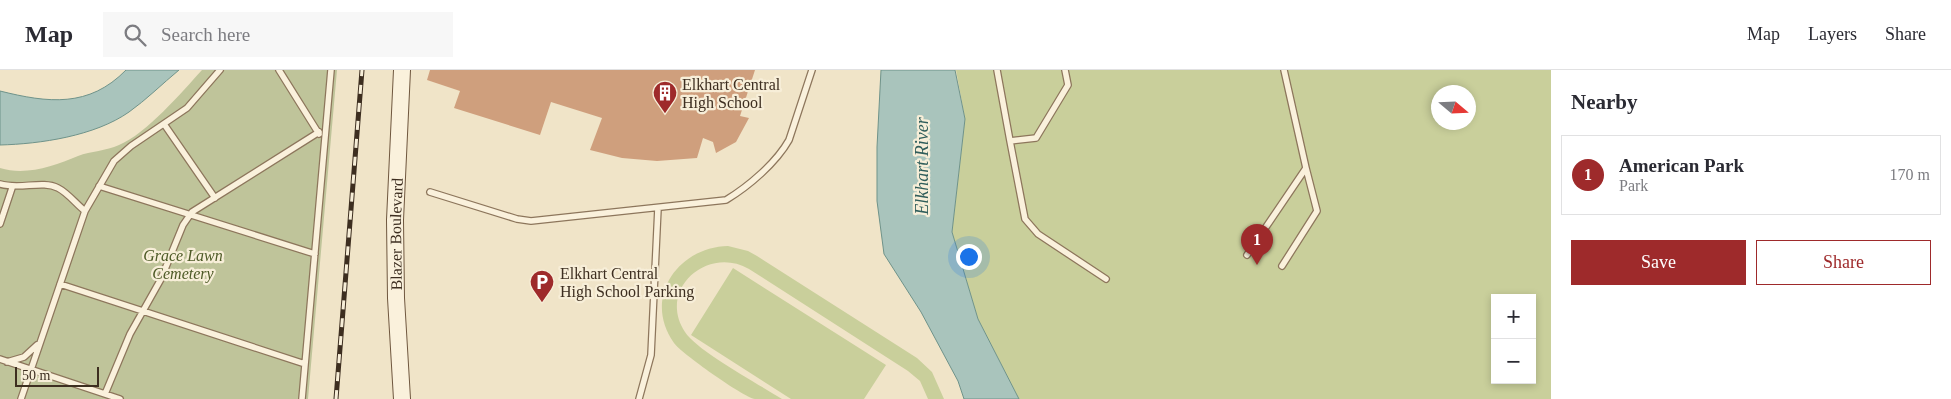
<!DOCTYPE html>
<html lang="en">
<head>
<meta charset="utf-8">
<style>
	body { margin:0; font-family:Georgia,serif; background:#f7f7f7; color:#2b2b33 }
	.controls { position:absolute; right:15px; bottom:15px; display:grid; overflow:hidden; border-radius:0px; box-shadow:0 2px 8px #0003 }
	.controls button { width:45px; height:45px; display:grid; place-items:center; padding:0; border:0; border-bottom:1px solid #e1e1e2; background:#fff; color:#2b2b33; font:25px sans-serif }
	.compass { position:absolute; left:1431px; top:15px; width:45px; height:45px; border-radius:50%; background:#fff; box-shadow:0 2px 8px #0003; rotate:109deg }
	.scale { position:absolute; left:15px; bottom:12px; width:84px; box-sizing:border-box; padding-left:5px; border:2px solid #3d2e20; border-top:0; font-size:14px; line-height:18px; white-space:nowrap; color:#3d2e20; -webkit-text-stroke:4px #f7eed8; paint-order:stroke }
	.you { position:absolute; left:968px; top:186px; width:18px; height:18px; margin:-12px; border:4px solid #fff; border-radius:50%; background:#1a73e8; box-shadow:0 0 0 8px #1a73e833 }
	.badge { display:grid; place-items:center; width:32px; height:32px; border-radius:50%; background:#9e2a2b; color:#fff; font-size:16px; font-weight:700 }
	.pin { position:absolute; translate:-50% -41px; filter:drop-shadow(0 1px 2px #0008) }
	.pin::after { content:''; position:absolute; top:26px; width:18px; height:15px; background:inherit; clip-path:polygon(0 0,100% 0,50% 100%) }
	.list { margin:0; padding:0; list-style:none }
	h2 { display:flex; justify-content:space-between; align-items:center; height:65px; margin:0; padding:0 20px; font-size:21px }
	h2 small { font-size:16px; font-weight:400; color:#7c7c81 }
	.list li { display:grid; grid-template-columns:32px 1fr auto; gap:15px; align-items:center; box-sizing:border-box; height:80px; margin:0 10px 10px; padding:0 10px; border:1px solid #e1e1e2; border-radius:0px }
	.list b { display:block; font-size:19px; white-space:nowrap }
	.list p { margin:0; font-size:16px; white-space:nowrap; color:#7c7c81 }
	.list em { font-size:16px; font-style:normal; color:#7c7c81 }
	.actions { display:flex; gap:10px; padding:15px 20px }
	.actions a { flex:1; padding:11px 0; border:1px solid #9e2a2b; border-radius:0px; text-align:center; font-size:18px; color:#9e2a2b }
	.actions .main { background:#9e2a2b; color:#fff }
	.icon { flex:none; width:28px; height:28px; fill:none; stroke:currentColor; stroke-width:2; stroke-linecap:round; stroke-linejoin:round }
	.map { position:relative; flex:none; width:1551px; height:329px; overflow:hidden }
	header { display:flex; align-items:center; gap:30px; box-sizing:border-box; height:70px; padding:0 25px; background:#fff; border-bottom:1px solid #e1e1e2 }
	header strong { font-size:24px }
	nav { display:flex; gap:28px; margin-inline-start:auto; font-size:18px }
	.search { width:350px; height:45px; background:#f7f7f7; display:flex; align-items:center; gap:12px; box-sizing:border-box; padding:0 18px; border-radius:0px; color:#7c7c81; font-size:19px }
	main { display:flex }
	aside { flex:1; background:#fff }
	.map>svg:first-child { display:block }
</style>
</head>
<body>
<header>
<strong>Map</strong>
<div class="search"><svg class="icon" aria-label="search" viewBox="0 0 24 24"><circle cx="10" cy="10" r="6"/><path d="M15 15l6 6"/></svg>Search here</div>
<nav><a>Map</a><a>Layers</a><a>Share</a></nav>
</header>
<main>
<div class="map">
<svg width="1551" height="329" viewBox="0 0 1551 329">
	<rect width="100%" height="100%" fill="#f0e4c8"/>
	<!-- green -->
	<path fill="#c9cf9b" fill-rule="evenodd" d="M956,0H1551V329H1019L978,249L952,162L965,49ZM1438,22H1468V52H1438ZM1495,228H1532V310H1495Z
		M728,176L748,181L757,186L917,288L932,302L944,329H928L920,311L908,301L749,199C707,175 657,220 685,262C697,281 760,315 782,329C773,329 763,329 755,329C743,327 681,283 674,273C642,228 678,177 728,176Z
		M733,198L886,295L864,329H791L691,265Z"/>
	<!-- cemetery -->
	<path fill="#bfc49a" d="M202,0H337L308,329H0V98C26,106 54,96 78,86C91,81 106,81 119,75C146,64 182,22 202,0Z"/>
	<!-- water -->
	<path fill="#a9c4bc" stroke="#6f938a" d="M126,0H179C162,14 146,30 129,42C95,66 40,74 0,75V21C48,33 89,38 126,0Z
		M881,0H955L965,49L952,162L978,249L1019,329H964L958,311L921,242L884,184L877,131V77Z"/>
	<!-- building -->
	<path fill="#cf9f7d" d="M430,0H755L740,46L749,48L736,72L716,83L713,72L703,68L697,88L657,91L622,88L590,80L602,48L551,32L540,65L454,38L460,21L427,10Z"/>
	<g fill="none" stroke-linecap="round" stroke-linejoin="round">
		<defs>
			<path id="lane" d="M279,0L319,64
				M997,0L1010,71L1036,68L1068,15L1065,0
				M164,54L215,128
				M1010,71L1025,149L1038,164L1106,209
				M0,114C20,120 42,110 58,118C68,123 76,134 85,141
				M99,116L315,184
				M430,122L517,149L531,151L726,130C749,116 776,93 789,70L812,0
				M0,154L12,118
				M1247,185L1306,98L1284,0
				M1282,196L1317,141L1306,98
				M60,214L305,294
				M0,289L120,329
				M7,292L24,287L37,275
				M105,324L130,264L161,209L183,155L192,142L319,62
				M21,329L85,141L114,91L131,76L187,38L220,0
				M302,329L331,0
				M639,329L651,285L658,138"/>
			<g id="secondary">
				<path id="s1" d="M402,329L396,228L395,150L402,0"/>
			</g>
		</defs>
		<!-- lane casing -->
		<use href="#lane" stroke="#8d765c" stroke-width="8"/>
		<!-- secondary casing -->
		<use href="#secondary" stroke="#6f573f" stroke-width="18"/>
		<!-- lane -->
		<use href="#lane" stroke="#faf1dc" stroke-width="5.5"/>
		<!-- secondary -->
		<use href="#secondary" stroke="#faf1dc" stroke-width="16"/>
		<defs>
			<path id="rail" d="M336,329L362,0"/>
		</defs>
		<!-- rail casing -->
		<use href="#rail" stroke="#3d2e20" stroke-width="5"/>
		<!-- rail -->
		<use href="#rail" stroke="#f7eed8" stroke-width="3" stroke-dasharray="9" stroke-linecap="butt"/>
	</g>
	<!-- icons -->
	<defs>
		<symbol id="building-pin" viewBox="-11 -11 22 30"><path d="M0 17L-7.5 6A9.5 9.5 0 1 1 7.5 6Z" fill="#9e2a2b" stroke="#f7eed8"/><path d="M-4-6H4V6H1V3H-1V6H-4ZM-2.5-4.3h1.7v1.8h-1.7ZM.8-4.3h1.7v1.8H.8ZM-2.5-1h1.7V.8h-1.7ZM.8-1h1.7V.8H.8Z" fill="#fff"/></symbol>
		<symbol id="parking-pin" viewBox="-11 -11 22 30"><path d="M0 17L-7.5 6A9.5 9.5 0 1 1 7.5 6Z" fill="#9e2a2b" stroke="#f7eed8"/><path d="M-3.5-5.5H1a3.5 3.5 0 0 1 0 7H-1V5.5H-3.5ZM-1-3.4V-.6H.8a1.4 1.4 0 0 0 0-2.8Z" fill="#fff"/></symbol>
	</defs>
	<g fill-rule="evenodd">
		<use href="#building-pin" x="651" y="9" width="28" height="38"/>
		<use href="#parking-pin" x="528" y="198" width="28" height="38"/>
	</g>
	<g text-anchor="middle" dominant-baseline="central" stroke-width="4.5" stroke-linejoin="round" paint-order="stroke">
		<!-- poi labels -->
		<g font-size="16" fill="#3d2e20" stroke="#f7eed8" text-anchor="start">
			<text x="682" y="14">Elkhart Central<tspan x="682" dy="18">High School</tspan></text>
			<text x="560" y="203">Elkhart Central<tspan x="560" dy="18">High School Parking</tspan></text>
		</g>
		<!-- street labels -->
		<g font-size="16" fill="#3d2e20" stroke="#f7eed8">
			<text stroke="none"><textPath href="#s1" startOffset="165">Blazer Boulevard</textPath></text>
		</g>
		<!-- park labels -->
		<g font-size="16" font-style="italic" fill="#4d5a26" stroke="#f7eed8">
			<text x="183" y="185">Grace Lawn<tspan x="183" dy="18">Cemetery</tspan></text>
		</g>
		<!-- water labels -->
		<g font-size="18" font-style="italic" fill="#2f5d5a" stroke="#f7eed8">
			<text transform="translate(922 96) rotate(-90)">Elkhart River</text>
		</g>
	</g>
</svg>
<div class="controls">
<button>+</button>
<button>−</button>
</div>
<svg class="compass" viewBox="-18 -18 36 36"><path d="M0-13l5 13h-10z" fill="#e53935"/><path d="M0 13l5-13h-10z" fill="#7c7c81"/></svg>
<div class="scale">50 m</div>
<div class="you"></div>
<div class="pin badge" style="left:1257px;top:195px">1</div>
</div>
<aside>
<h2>Nearby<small></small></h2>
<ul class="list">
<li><span class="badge">1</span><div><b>American Park</b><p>Park</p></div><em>170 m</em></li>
</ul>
<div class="actions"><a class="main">Save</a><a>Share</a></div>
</aside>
</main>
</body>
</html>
